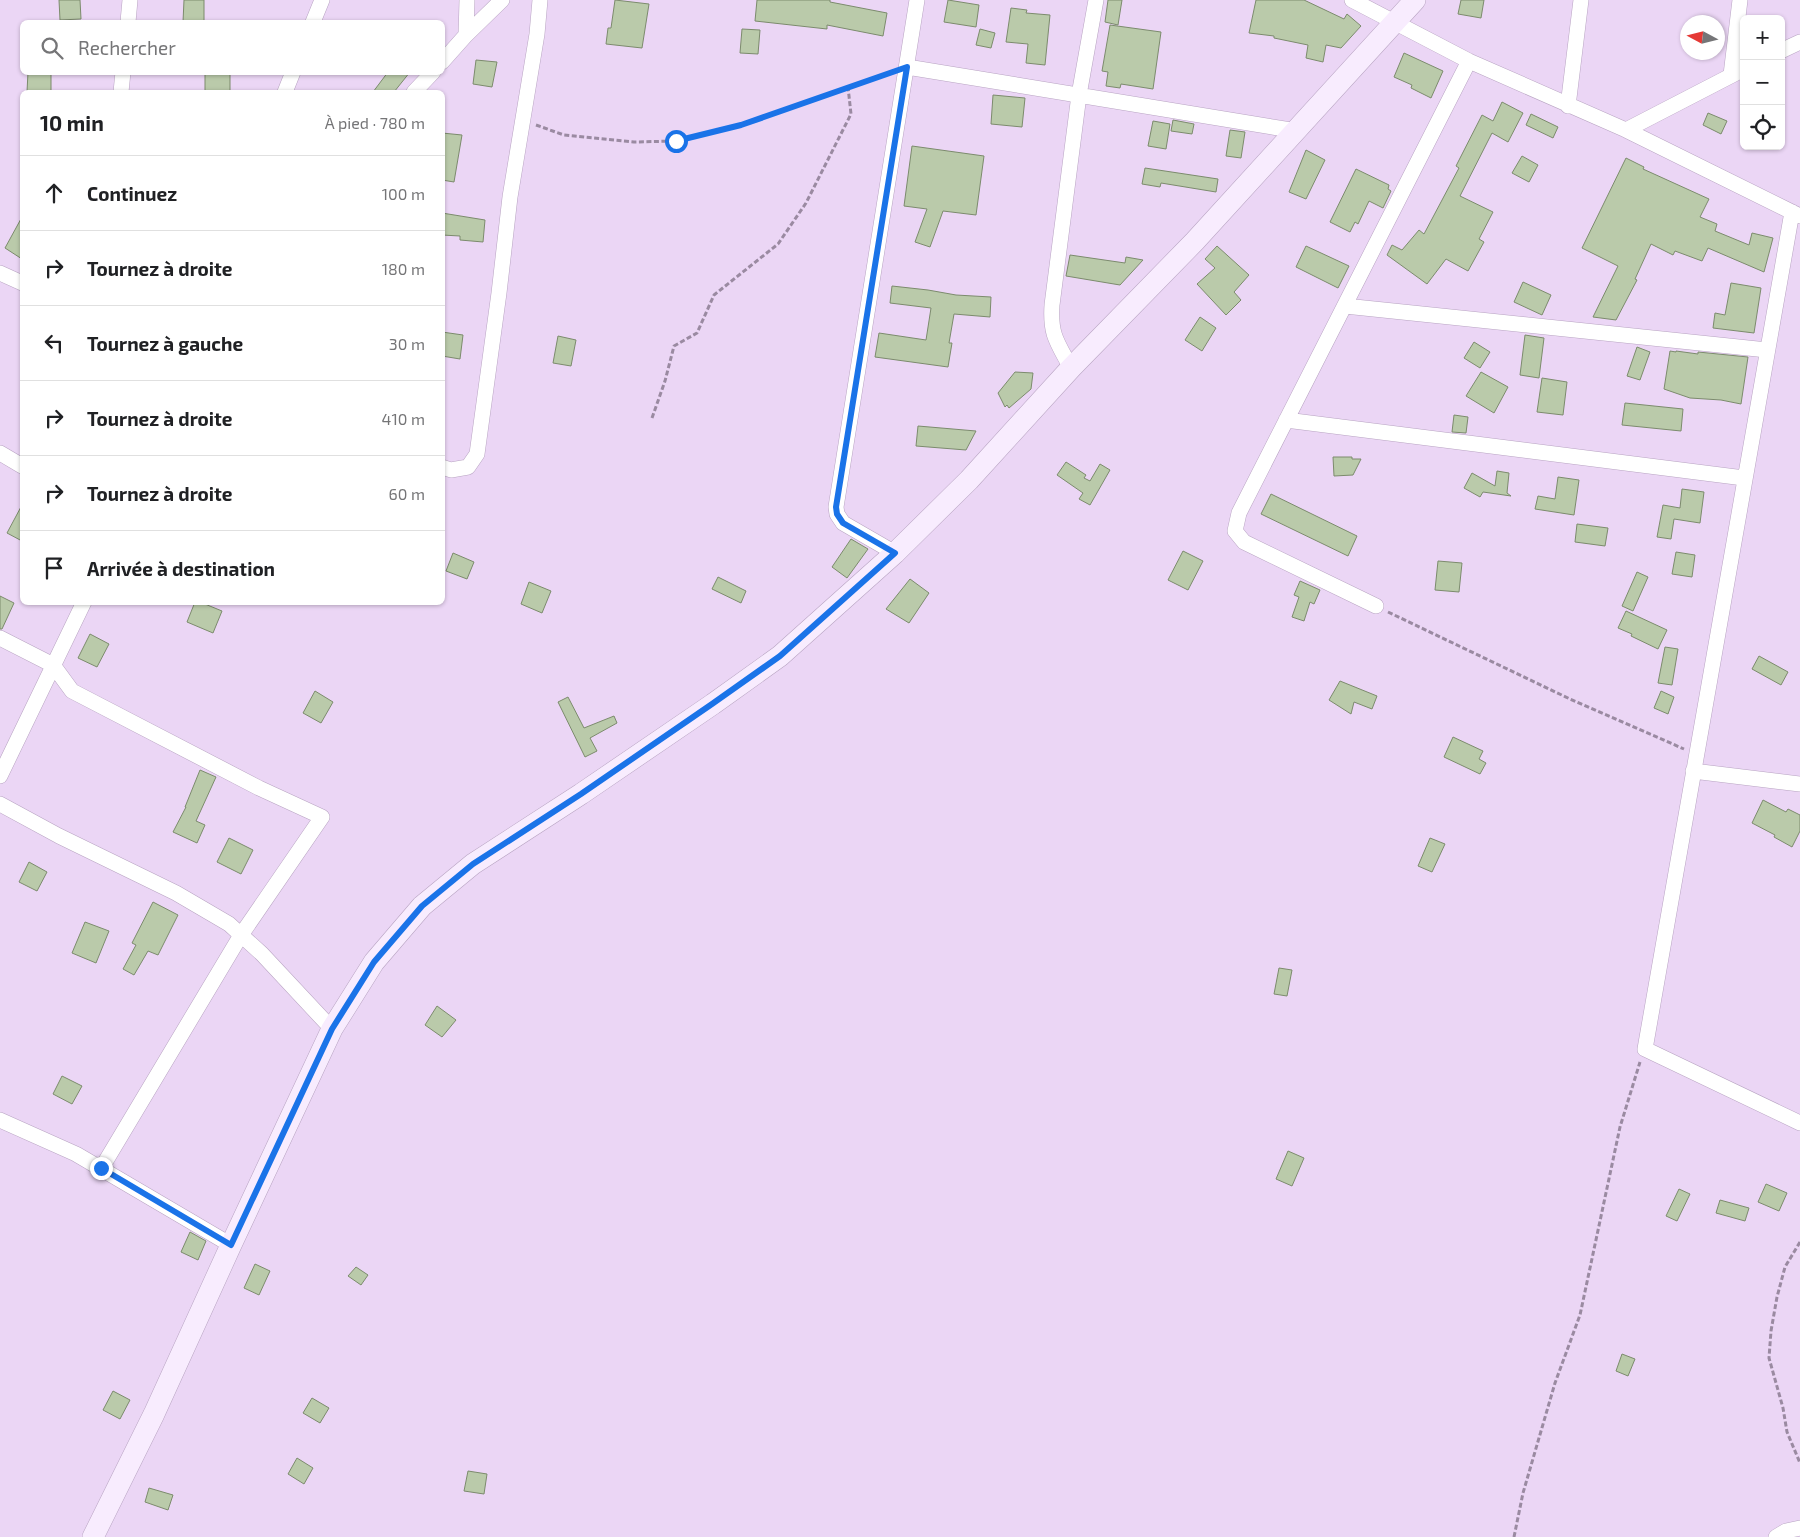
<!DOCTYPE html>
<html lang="fr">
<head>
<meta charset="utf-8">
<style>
	body { margin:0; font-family:"Exo 2",sans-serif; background:#f2f2f2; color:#202124 }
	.controls { position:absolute; right:15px; top:15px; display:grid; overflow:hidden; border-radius:8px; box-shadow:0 1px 4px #0004 }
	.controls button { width:45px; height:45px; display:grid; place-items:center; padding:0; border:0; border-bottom:1px solid #e0e0e0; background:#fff; color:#202124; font:25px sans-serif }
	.compass { position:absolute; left:1680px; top:15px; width:45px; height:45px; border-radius:50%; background:#fff; box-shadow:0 1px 4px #0004; rotate:277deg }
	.stop { position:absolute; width:15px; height:15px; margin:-11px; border:4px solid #1a73e8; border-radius:50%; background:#fff }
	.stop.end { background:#1a73e8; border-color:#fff; box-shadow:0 1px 5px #0008 }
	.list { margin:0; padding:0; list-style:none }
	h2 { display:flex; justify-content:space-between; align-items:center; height:65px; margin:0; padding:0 20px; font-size:21px }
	h2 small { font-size:16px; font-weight:400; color:#757577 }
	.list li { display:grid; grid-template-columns:32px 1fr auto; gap:15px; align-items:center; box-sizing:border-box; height:75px; padding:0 20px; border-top:1px solid #e0e0e0 }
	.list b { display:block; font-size:19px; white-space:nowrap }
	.list em { font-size:16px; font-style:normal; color:#757577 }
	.icon { flex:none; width:28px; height:28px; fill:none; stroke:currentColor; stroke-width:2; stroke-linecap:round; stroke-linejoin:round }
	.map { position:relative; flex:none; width:1800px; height:1537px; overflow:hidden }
	.search { position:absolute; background:#fff; box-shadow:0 1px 4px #0004; left:20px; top:20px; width:425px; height:55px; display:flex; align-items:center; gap:12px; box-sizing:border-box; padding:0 18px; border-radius:8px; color:#757577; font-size:19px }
	.panel { position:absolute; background:#fff; box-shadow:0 1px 4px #0004; left:20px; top:90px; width:425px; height:515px; border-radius:8px }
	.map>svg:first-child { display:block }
</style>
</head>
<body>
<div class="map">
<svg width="1800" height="1537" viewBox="0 0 1800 1537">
	<rect width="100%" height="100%" fill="#ebd6f5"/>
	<!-- building -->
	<path fill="#bacaaa" stroke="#7c8b6d" d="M59,0H80L81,19L60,20Z
		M184,0H204V22H183Z
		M615,0L649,4L642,48L606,44L608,28H611Z
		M757,0H830V2L887,13L883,36L827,25V29L755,21Z
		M948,0L979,5L976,27L944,22Z
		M1108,0H1122L1118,25L1105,22Z
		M1256,0H1304L1344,19L1347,14L1361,26L1341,48L1326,45L1323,62L1306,58L1308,45L1274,38V36L1249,33Z
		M1461,0H1484L1481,18L1458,14Z
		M1011,8L1027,10L1026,13L1050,15L1045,65L1026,63L1028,44L1006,42Z
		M1110,25L1161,32L1153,89L1121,84L1120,88L1106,86L1108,72L1102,71Z
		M742,29L760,30L758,54L740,53Z
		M980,29L995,33L991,48L976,45Z
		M1404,53L1443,71L1431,98L1411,88L1412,85L1394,77Z
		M476,60L497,62L492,87L473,84Z
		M28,72H51V92H27Z
		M205,72H230V92H205Z
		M388,72H410L394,92H373Z
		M993,95L1025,98L1022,127L991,124Z
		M1502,102L1523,113L1508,142L1492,133L1460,196L1493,212L1479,239L1484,242L1468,271L1446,259L1427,284L1387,255L1392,245L1402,250L1419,230L1424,234L1459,168L1456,166L1482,115L1493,121Z
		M1708,113L1727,121L1721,134L1703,125Z
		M1531,114L1558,127L1553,138L1526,125Z
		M1173,120L1194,124L1192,134L1171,131Z
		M1153,121L1170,124L1166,149L1148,146Z
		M1230,130L1245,132L1241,158L1226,156Z
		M442,133L462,135L454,182L442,180Z
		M912,146L984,156L976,215L943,211L930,247L915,242L927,209L904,206Z
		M1306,150L1325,160L1306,199L1289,192Z
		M1522,156L1538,165L1529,182L1512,173Z
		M1626,158L1644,167L1643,169L1709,199L1700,217L1717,224L1715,231L1749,245L1752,233L1773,238L1764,272L1708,248L1702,261L1675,251L1673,255L1651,244L1635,279L1637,280L1616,320L1593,317L1618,266L1582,248Z
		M1145,168L1218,179L1216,192L1161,183L1160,187L1142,184Z
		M1356,169L1389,185L1388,189L1391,191L1383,208L1369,201L1358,224L1355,222L1350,232L1330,222Z
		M442,213L485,220L483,242L460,240V236L442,235Z
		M22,217V259L5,248Z
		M1217,246L1249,275L1234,292L1241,300L1226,315L1197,284L1215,268L1205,259Z
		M1306,246L1349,266L1338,288L1296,267Z
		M1070,255L1125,263L1126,257L1143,260L1120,285L1066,276Z
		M1523,282L1551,295L1542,315L1514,302Z
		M1731,283L1761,288L1754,333L1713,328L1715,313L1725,315Z
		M892,286L928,290L956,295L991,297L990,317L954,314L949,343H952L948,367L875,357L879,333L926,340L931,308L890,303Z
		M1200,317L1216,328L1202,351L1185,340Z
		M442,332L463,335L460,359L442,356Z
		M1525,335L1544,338L1539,378L1520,375Z
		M558,336L576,340L571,366L553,363Z
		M1474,342L1490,352L1480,368L1464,358Z
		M1637,347L1650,352L1640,380L1627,376Z
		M1670,351L1676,352V351L1698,354V352L1748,357L1741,404L1721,400L1690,398L1664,389Z
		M1015,372L1033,373L1031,389L1009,408L1007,405L1005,407L998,393Z
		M1481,372L1508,387L1494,413L1466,396Z
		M1542,378L1567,382L1563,415L1537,412Z
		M1625,403L1683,409L1681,431L1622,425Z
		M1454,415L1468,417L1466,433L1452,432Z
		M918,426L976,431L966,450L916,446Z
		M1333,457H1352V459H1361L1353,475L1334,476Z
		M1066,462L1086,475L1084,478L1090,481L1100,464L1110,470L1090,505L1079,499L1083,493L1057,475Z
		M1497,471L1509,473L1507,493L1511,496L1483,492L1480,497L1464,488L1472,473L1495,486Z
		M1558,477L1579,480L1574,515L1535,509L1538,496L1555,499Z
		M1682,489L1704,492L1700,523L1674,519L1671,539L1657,537L1663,505L1680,508Z
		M1271,494L1357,536L1348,556L1261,514Z
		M22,505V541L7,533Z
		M1577,524L1608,528L1605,546L1575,542Z
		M851,539L868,549L847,578L832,567Z
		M1183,551L1203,561L1188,590L1168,580Z
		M1676,552L1695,555L1692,577L1672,574Z
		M453,553L474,562L467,579L446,571Z
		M1438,561L1462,563L1459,592L1435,590Z
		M1637,572L1648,577L1633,611L1622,606Z
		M718,577L746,591L741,603L712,589Z
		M910,579L929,593L909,623L886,609Z
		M1300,581L1320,590L1314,604L1310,602L1304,621L1292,617L1299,597L1294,595Z
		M529,582L551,591L542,613L521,604Z
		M0,596L14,603L2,629H0Z
		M195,602H200L222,611L213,633L187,622Z
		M1626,611L1667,630L1658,649L1631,636L1632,634L1618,628Z
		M90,634L109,644L97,667L78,658Z
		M1665,647L1678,649L1672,685L1658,683Z
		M1759,656L1788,672L1781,685L1752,669Z
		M1340,681L1377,696L1372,709L1354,702L1351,714L1329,700Z
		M315,691L333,702L321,723L303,713Z
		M1661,691L1674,697L1668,714L1654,708Z
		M568,697L584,728L614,716L617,723L590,738L597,751L585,757L558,702Z
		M1453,737L1483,751L1479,759L1486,763L1480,774L1444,757Z
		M200,770L216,777L196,821L205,825L197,843L173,832L186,807H185Z
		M1763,800L1786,812L1788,809L1800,815V831L1792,847L1774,837L1775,835L1752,823Z
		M229,838L253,850L241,874L217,862Z
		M1430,838L1445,844L1432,872L1418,866Z
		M29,862L47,872L37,891L19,882Z
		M153,902L178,915L158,955L148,951L134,975L123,969L136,945L132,943Z
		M85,922L109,931L96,963L72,953Z
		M1279,968L1292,970L1287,996L1274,994Z
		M437,1006L456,1020L442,1037L425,1025Z
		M62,1076L82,1086L72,1104L53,1094Z
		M1288,1151L1304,1158L1292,1186L1276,1179Z
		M1766,1184L1787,1193L1779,1211L1758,1202Z
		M1679,1189L1690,1194L1677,1221L1666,1216Z
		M1720,1200L1749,1208L1745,1221L1716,1213Z
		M190,1232L206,1241L198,1260L181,1252Z
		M255,1264L270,1271L259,1295L244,1288Z
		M356,1267L368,1275L361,1285L348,1276Z
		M1622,1354L1635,1359L1628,1376L1616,1371Z
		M113,1391L130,1400L120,1419L103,1410Z
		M312,1398L329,1408L320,1423L303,1413Z
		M297,1458L313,1468L304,1484L288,1474Z
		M468,1471L487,1474L484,1494L464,1491Z
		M149,1488L173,1495L168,1510L145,1502Z"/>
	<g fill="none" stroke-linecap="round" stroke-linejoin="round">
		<defs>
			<path id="minor" d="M1352,0L1469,61L1626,130L1800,216
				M128,22L130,0
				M313,22L322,0
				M466,35L467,0
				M1781,51L1800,42
				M442,62L466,35L502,0
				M907,67L1297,131
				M1731,75L1740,0
				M121,92L123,72
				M285,92L293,72
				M414,92L433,72
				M1568,106L1581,0
				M1626,130L1744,69
				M1792,212L1645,1049L1800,1123
				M0,273L22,283
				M1345,306L1767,350
				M1071,368C1057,342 1050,335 1052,305L1079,95L1096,0
				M1286,420L1744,478
				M0,453L22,466
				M442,467L451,470L468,467L477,454L499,293L510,197L537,34L540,0
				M895,553L843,523L837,514L836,507L917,0
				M1376,606L1244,542L1235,531L1239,513L1469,61
				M0,638L53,665L72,691L259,788L322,817L241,935L101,1169
				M1693,771L1800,784
				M0,776L84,602
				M0,804L59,836L176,893L229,924L262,954L332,1029
				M0,1120L76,1154L231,1245
				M1776,1537L1786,1531L1800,1528"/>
			<path id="secondary" d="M93,1537L154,1414L231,1245L332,1029L374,962L422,906L473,864L581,794L713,704L780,656L895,553L969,480L1071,368L1195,241L1415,0"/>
		</defs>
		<!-- minor casing -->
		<use href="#minor" stroke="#b8a4c2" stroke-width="16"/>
		<!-- secondary casing -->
		<use href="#secondary" stroke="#b8a4c2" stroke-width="22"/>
		<!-- path -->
		<path stroke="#9a8aa1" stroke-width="3" stroke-dasharray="5 2.5" stroke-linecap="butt" d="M536,125L564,135L634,142L676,141L741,125L891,72
			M652,418L665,381L674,346L697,333L714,295L778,244L806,203L851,114L848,87
			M1388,612L1570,699L1684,749
			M1800,1242L1785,1267L1777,1297L1771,1331L1769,1358L1783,1408L1787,1432L1800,1463
			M1514,1537L1523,1493L1555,1383L1580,1315L1620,1127L1640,1062"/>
		<!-- minor -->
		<use href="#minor" stroke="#fff" stroke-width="15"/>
		<!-- secondary -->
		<use href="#secondary" stroke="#f8ecfe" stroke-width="21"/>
	</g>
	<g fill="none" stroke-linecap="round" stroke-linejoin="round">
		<!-- route -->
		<path stroke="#1a73e8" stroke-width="6" d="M101,1168L231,1245L332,1029L374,962L422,906L473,864L581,794L712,704L780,656L895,553L843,523L837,514L836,507L907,67L741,125L676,141"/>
	</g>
</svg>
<div class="controls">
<button>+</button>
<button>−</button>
<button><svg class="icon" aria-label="locate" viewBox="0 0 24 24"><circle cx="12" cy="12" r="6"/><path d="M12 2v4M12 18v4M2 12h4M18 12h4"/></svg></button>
</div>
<svg class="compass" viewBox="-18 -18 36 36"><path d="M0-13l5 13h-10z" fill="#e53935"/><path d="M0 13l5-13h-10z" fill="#757577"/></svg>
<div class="stop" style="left:676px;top:141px"></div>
<div class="stop end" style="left:101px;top:1168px"></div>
<div class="search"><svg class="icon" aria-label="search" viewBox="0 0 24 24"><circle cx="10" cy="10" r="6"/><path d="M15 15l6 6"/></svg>Rechercher</div>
<section class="panel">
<h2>10 min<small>À pied · 780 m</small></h2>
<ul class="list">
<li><svg class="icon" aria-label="ahead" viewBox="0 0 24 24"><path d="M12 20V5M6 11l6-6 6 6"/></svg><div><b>Continuez</b></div><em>100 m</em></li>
<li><svg class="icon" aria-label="right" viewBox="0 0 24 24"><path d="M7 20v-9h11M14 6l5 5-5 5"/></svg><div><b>Tournez à droite</b></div><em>180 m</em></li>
<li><svg class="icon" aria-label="left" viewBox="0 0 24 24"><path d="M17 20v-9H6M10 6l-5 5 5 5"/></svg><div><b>Tournez à gauche</b></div><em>30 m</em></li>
<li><svg class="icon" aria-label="right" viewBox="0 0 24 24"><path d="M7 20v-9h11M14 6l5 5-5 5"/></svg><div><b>Tournez à droite</b></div><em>410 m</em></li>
<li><svg class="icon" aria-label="right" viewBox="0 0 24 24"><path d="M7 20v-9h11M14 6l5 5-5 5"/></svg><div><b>Tournez à droite</b></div><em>60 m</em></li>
<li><svg class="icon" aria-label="arrive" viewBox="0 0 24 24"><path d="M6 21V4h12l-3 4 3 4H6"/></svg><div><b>Arrivée à destination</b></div></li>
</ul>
</section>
</div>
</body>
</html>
